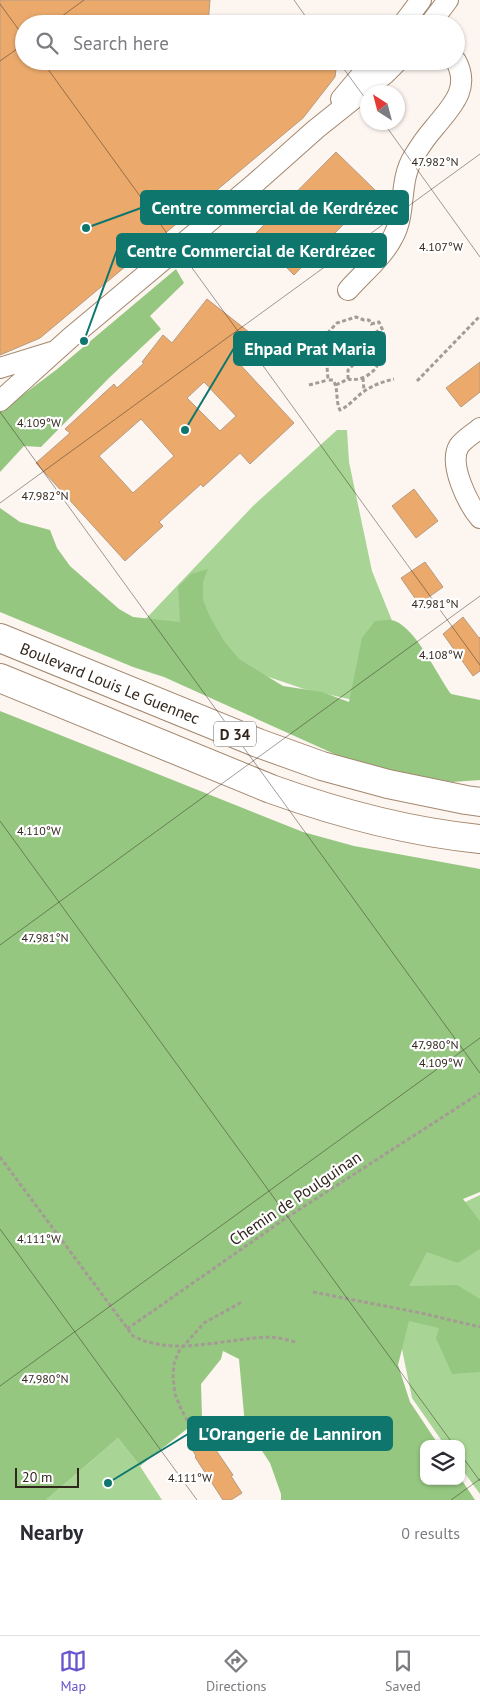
<!DOCTYPE html>
<html lang="en">
<head>
<meta charset="utf-8">
<style>
	body { margin:0; font-family:"PT Sans",sans-serif; background:#f2f2f3; color:#2b2b33 }
	.controls { position:absolute; right:15px; bottom:15px; display:grid; overflow:hidden; border-radius:10px; box-shadow:0 1px 4px #0004 }
	.controls button { width:45px; height:45px; display:grid; place-items:center; padding:0; border:0; border-bottom:1px solid #e1e1e2; background:#fff; color:#2b2b33; font:25px sans-serif }
	.compass { position:absolute; left:360px; top:85px; width:45px; height:45px; border-radius:50%; background:#fff; box-shadow:0 1px 4px #0004; rotate:324deg }
	.scale { position:absolute; left:15px; bottom:12px; width:64px; box-sizing:border-box; padding-left:5px; border:2px solid #31261c; border-top:0; font-size:14px; line-height:18px; white-space:nowrap; color:#31261c; -webkit-text-stroke:4px #fff; paint-order:stroke }
	.list { margin:0; padding:0; list-style:none }
	h2 { display:flex; justify-content:space-between; align-items:center; height:65px; margin:0; padding:0 20px; font-size:21px }
	h2 small { font-size:16px; font-weight:400; color:#7c7c81 }
	.icon { flex:none; width:28px; height:28px; fill:none; stroke:currentColor; stroke-width:2; stroke-linecap:round; stroke-linejoin:round }
	.map { position:relative; flex:none; width:480px; height:1500px; overflow:hidden }
	.search { position:absolute; background:#fff; box-shadow:0 1px 4px #0004; left:15px; right:15px; top:15px; height:55px; display:flex; align-items:center; gap:12px; box-sizing:border-box; padding:0 18px; border-radius:28px; color:#7c7c81; font-size:19px }
	.sheet { height:135px; background:#fff }
	nav { display:flex; justify-content:space-around; align-items:center; box-sizing:border-box; height:70px; border-top:1px solid #e1e1e2; background:#fff; font-size:14px; color:#7c7c81 }
	nav a { display:grid; justify-items:center; gap:2px }
	nav .on { color:#6955cf }
	.map>svg:first-child { display:block }
</style>
</head>
<body>
<div class="map">
<svg width="480" height="1500" viewBox="0 0 480 1500">
	<rect width="100%" height="100%" fill="#fcf5f0"/>
	<!-- green -->
	<path fill="#a8d595" d="M337,430H347L349,462L372,571L397,633L456,723L304,689L222,661L138,627L253,506Z
		M480,1195V1494L461,1468V1444H444L412,1398L390,1291L446,1211Z
		M118,1438L140,1466L162,1500H46Z"/>
	<!-- forest -->
	<path fill="#95c780" d="M176,269L184,283L150,316L161,329L109,378L41,447L24,446L0,472V412L56,370Z
		M0,508L20,522L50,530L57,548L70,566L119,609L133,617L180,622L178,587L191,574L208,569L203,582V600L210,617L224,641L239,659L283,686L322,692L349,702L362,638L375,621C381,621 389,619 395,621C417,630 437,675 451,694L480,700V780L452,782L402,773L350,761L164,677L133,667L0,612Z
		M0,711L303,832L354,846L480,869V1192L463,1199L480,1221V1249L458,1263L427,1252L409,1286L457,1285L480,1299V1372L452,1374L436,1338L439,1328L409,1321L398,1365L410,1402L438,1444H424V1481H461V1479L475,1500H281V1494L270,1463L245,1425L239,1359L223,1351L221,1359L201,1384L202,1417L140,1466L118,1438L46,1500H0Z"/>
	<!-- building -->
	<path fill="#ebaa6c" stroke="#b69a81" fill-rule="evenodd" d="M0,0H210L208,24H24V61H337L335,77L303,118L40,338L0,355Z
		M336,152L376,191L294,275L254,235Z
		M207,299L254,336L235,359L294,423L250,464L240,453L203,487L201,484L159,522L163,526L125,561L36,463L70,433L65,429L114,384L117,388L144,363L142,362L163,335L172,343ZM204,382L236,416L220,431L187,398ZM141,419L174,456L133,493L99,456Z
		M480,362V392L461,407L446,388Z
		M414,489L438,521L416,538L392,506Z
		M425,562L443,587L419,604L401,578Z
		M463,617L479,638L480,637V671L473,676L443,634Z
		M205,1434L233,1475L231,1476L242,1493L231,1500H223L195,1457L196,1456L189,1444Z"/>
	<g fill="none" stroke-linecap="round" stroke-linejoin="round">
		<defs>
			<path id="street" d="M403,24L421,0
				M430,24L448,0
				M341,99L373,61
				M348,290C363,273 383,257 393,237C407,212 398,181 414,156C420,146 427,136 434,128C451,107 471,89 456,61
				M0,368L55,351
				M0,401L70,338L253,185L316,129L385,74L398,61
				M480,428C473,434 464,439 459,446C448,464 468,504 480,518"/>
			<path id="primary" d="M0,638L258,743L322,766L388,784L466,800L480,802
				M0,678L271,789C338,813 409,832 480,839"/>
		</defs>
		<!-- street casing -->
		<use href="#street" stroke="#a3876e" stroke-width="22"/>
		<!-- primary casing -->
		<use href="#primary" stroke="#a3876e" stroke-width="30"/>
		<!-- path -->
		<path stroke="#a49b94" stroke-width="3" stroke-dasharray="4 2.5" stroke-linecap="butt" d="M342,363L352,349L382,328
			M363,378L364,391
			M348,379V370L364,354L384,339
			M417,381L480,316
			M309,385L328,380
			M336,385L348,379C359,382 374,374 378,364C379,360 379,355 380,352C382,346 385,343 384,337C384,331 381,327 379,322L371,324L369,320H364L356,317L337,323L321,340L322,345C332,344 339,338 348,336L327,366L328,380H333C339,389 335,400 340,410C349,406 355,398 363,392C373,385 382,382 394,379
			M0,1157L133,1336C168,1354 209,1343 246,1339C256,1338 267,1336 277,1338C283,1338 290,1341 296,1342
			M313,1292L421,1313L480,1327
			M127,1329L286,1218L480,1093
			M194,1432L181,1409L175,1394L173,1377L174,1364L179,1351L204,1323L242,1302"/>
		<!-- street -->
		<use href="#street" stroke="#fff" stroke-width="20"/>
		<!-- primary -->
		<use href="#primary" stroke="#fff" stroke-width="28"/>
	</g>
	<!-- ticks -->
	<path fill="none" stroke="#31261c" stroke-width="1" stroke-opacity="0.45" d="M294,0L311,24M0,4L24,37M51,24L84,0M0,61L24,44M42,61L480,665M338,61L368,102M383,122L480,257M0,412L480,1073M0,503L480,154M0,821L453,1444M0,945L480,596M0,1229L197,1500M0,1386L480,1038M461,1455L480,1481M451,1500L480,1479"/>
	<g text-anchor="middle" dominant-baseline="central" stroke-width="4.5" stroke-linejoin="round" paint-order="stroke">
		<!-- shield labels -->
		<rect fill="#fff" stroke="#6f6760" stroke-width="1" x="214" y="721.5" width="42" height="25" rx="4"/>
		<g font-size="15" font-weight="bold" fill="#31261c">
			<text x="235" y="734">D 34</text>
		</g>
		<!-- street labels -->
		<g font-size="16" fill="#31261c" stroke="#fff">
			<text transform="translate(110 683) rotate(22)">Boulevard Louis Le Guennec</text>
			<text transform="translate(295 1198) rotate(-34)">Chemin de Poulguinan</text>
		</g>
	</g>
	<g font-size="12" text-anchor="middle" fill="#31261c" stroke="#fff" stroke-width="4.5" stroke-linejoin="round" paint-order="stroke">
		<text x="435" y="166">47.982°N</text>
		<text x="441" y="251">4.107°W</text>
		<text x="39" y="427">4.109°W</text>
		<text x="45" y="500">47.982°N</text>
		<text x="435" y="608">47.981°N</text>
		<text x="441" y="659">4.108°W</text>
		<text x="39" y="835">4.110°W</text>
		<text x="45" y="942">47.981°N</text>
		<text x="435" y="1049">47.980°N</text>
		<text x="441" y="1067">4.109°W</text>
		<text x="39" y="1243">4.111°W</text>
		<text x="45" y="1383">47.980°N</text>
		<text x="190" y="1482">4.111°W</text>
	</g>
	<!-- callouts -->
	<path fill="none" stroke="#0f766e" stroke-width="2" d="M86 228L141 208M84 341L117 250M185 430L234 348M108 1483L188 1434"/>
	<g fill="#0f766e" stroke="#fff" stroke-width="2">
		<circle cx="86" cy="228" r="5"/>
		<circle cx="84" cy="341" r="5"/>
		<circle cx="185" cy="430" r="5"/>
		<circle cx="108" cy="1483" r="5"/>
	</g>
	<g fill="#0f766e" stroke="#0f766e" stroke-width="2">
		<rect x="141" y="191" width="267" height="33" rx="5"/>
		<rect x="117" y="234" width="269" height="33" rx="5"/>
		<rect x="234" y="332" width="151" height="33" rx="5"/>
		<rect x="188" y="1417" width="204" height="33" rx="5"/>
	</g>
	<g font-size="18" text-anchor="middle" font-weight="bold" fill="#fff">
		<text x="275" y="214">Centre commercial de Kerdrézec</text>
		<text x="251" y="257">Centre Commercial de Kerdrézec</text>
		<text x="310" y="355">Ehpad Prat Maria</text>
		<text x="290" y="1440">L'Orangerie de Lanniron</text>
	</g>
</svg>
<div class="controls">
<button><svg class="icon" aria-label="layers" viewBox="0 0 24 24"><path d="M12 4l9 5-9 5-9-5zM3 14l9 5 9-5"/></svg></button>
</div>
<svg class="compass" viewBox="-18 -18 36 36"><path d="M0-13l5 13h-10z" fill="#e53935"/><path d="M0 13l5-13h-10z" fill="#7c7c81"/></svg>
<div class="scale">20 m</div>
<div class="search"><svg class="icon" aria-label="search" viewBox="0 0 24 24"><circle cx="10" cy="10" r="6"/><path d="M15 15l6 6"/></svg>Search here</div>
</div>
<section class="sheet">
<h2>Nearby<small>0 results</small></h2>
<ul class="list">
</ul>
</section>
<nav>
<a class="on"><svg class="icon" aria-label="map" viewBox="0 0 24 24"><path d="M3 6l6-2 6 2 6-2v14l-6 2-6-2-6 2zM9 4v14M15 6v14"/></svg>Map</a>
<a><svg class="icon" aria-label="directions" viewBox="0 0 24 24"><path d="M12 3l9 9-9 9-9-9zM9 14v-3h6M13 9l2 2-2 2"/></svg>Directions</a>
<a><svg class="icon" aria-label="saved" viewBox="0 0 24 24"><path d="M7 4h10v16l-5-4-5 4z"/></svg>Saved</a>
</nav>
</body>
</html>
